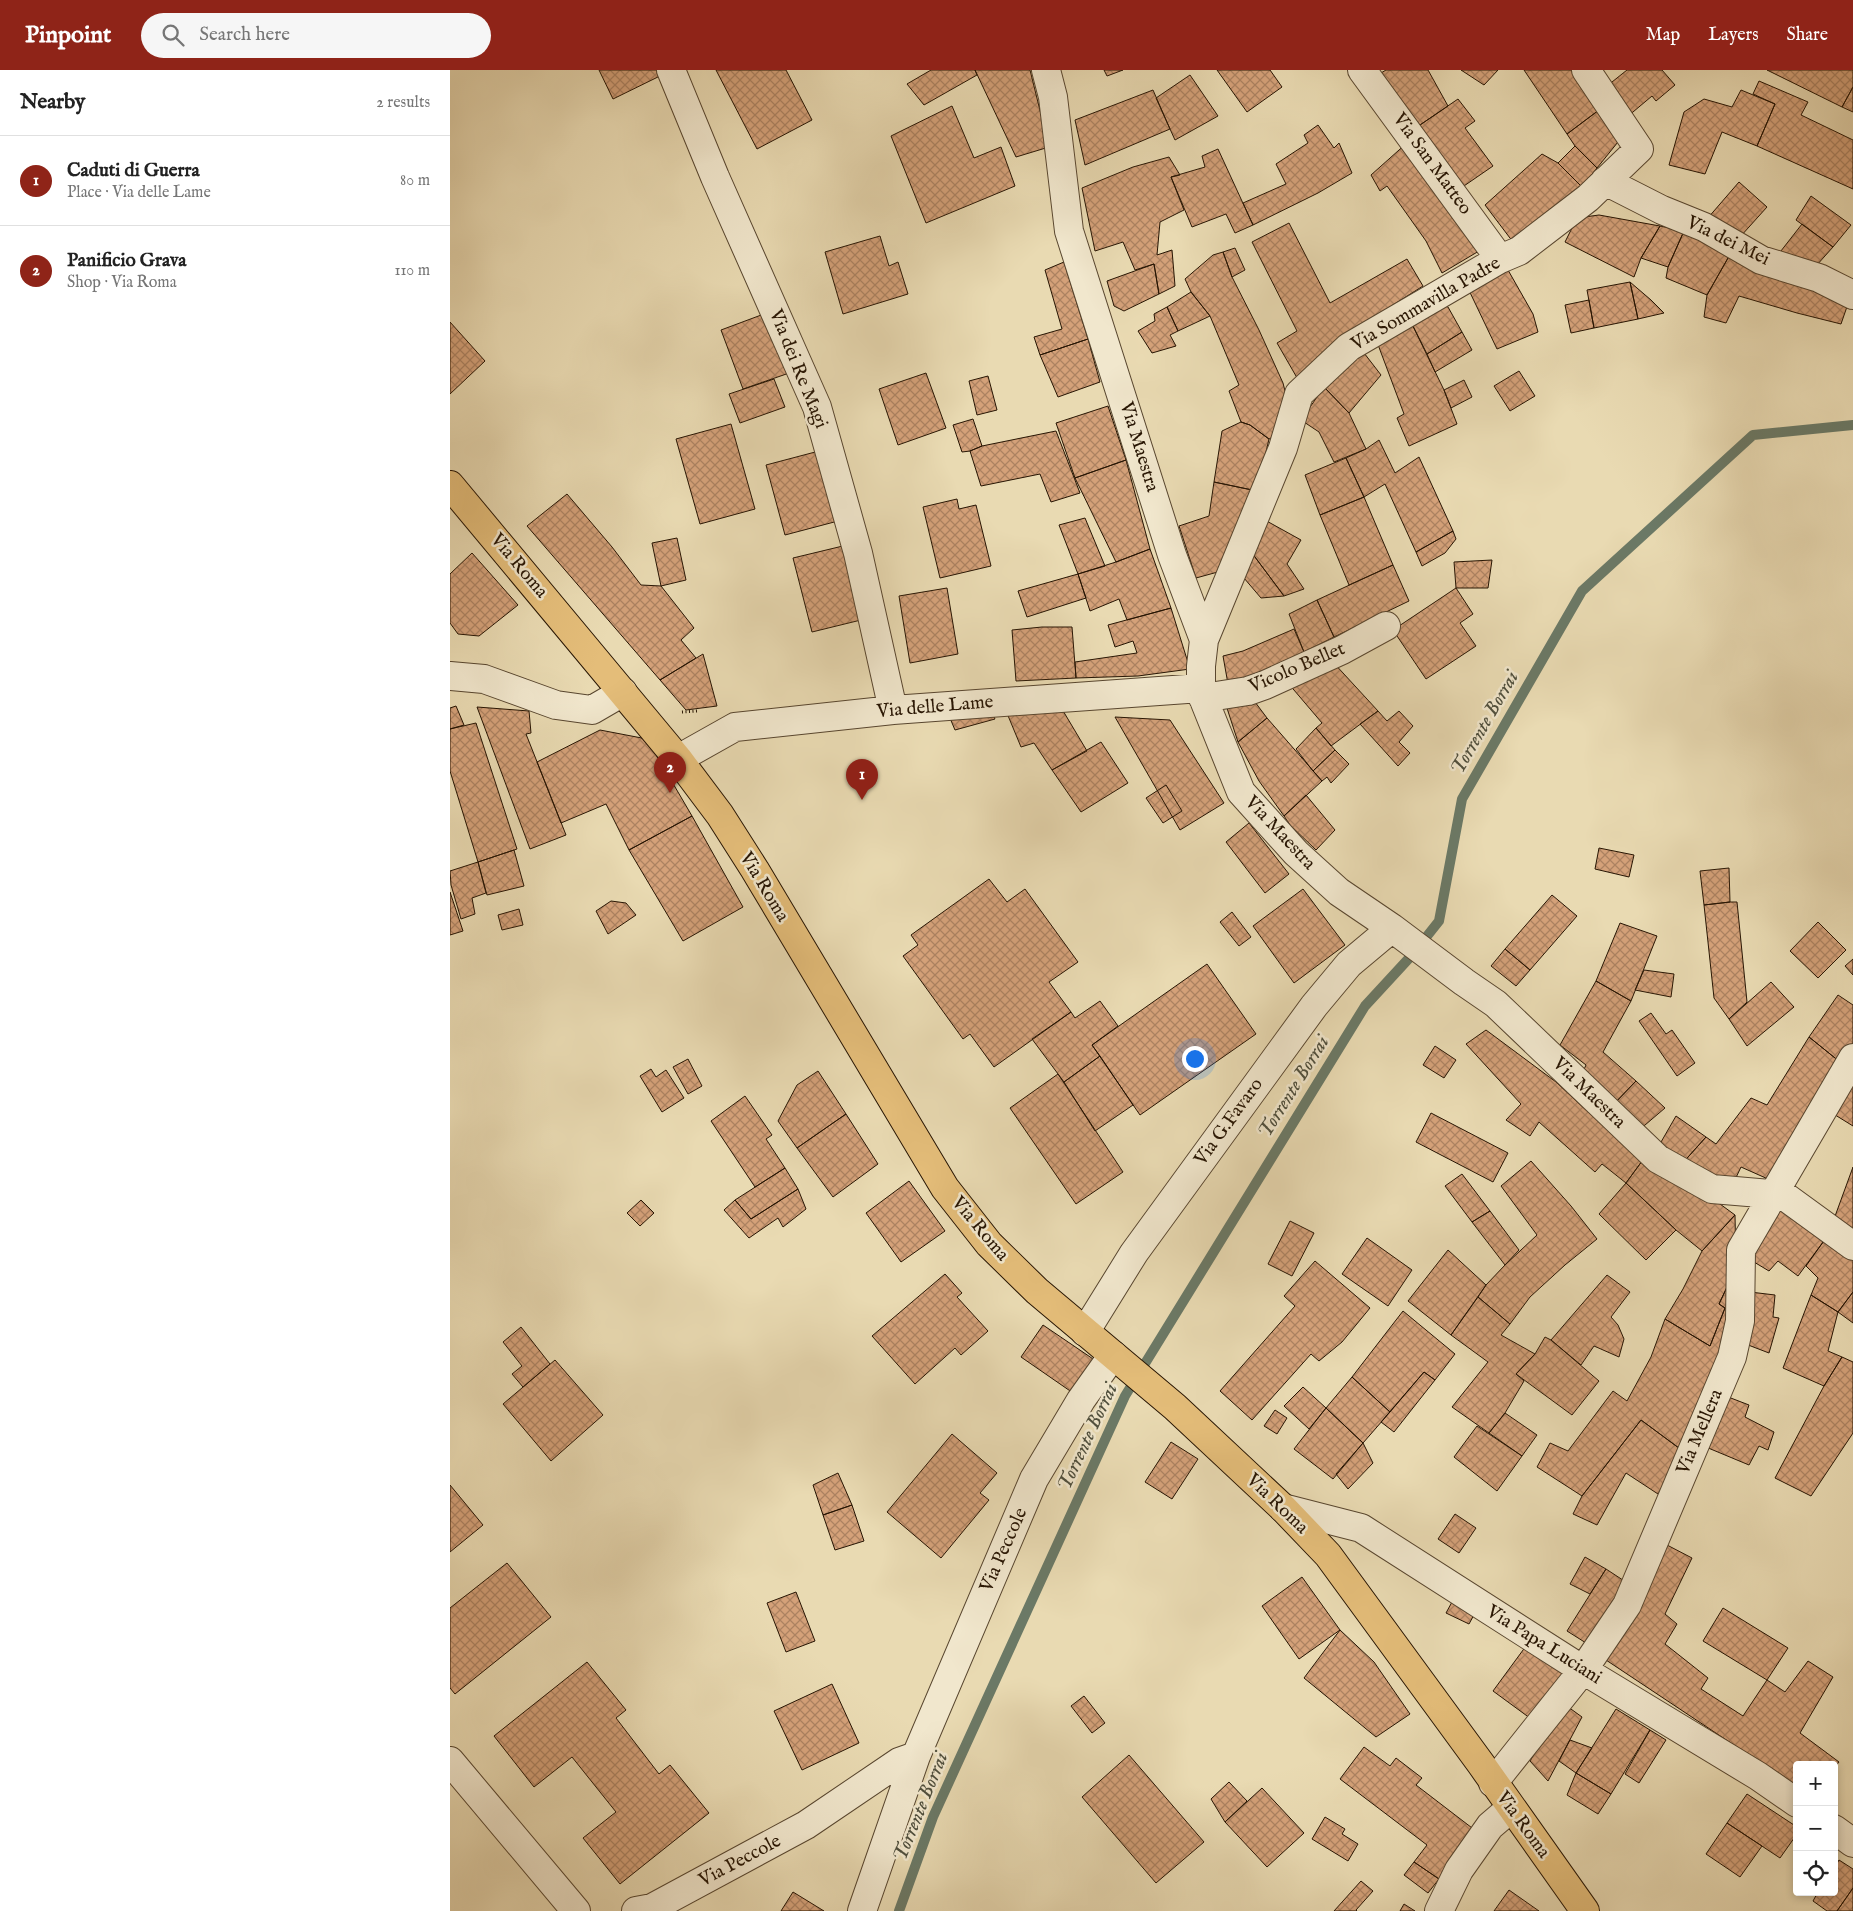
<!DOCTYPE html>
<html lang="en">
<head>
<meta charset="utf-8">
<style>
	body { margin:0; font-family:"IM FELL English",serif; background:#f6f6f6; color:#222 }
	.controls { position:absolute; right:15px; bottom:15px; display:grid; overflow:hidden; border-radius:5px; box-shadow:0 2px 8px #0003 }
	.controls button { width:45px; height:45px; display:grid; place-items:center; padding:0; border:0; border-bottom:1px solid #e0e0e0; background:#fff; color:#222; font:25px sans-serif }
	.you { position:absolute; left:744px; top:988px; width:18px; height:18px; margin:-12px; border:4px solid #fff; border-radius:50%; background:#1a73e8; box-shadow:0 0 0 8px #1a73e833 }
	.badge { display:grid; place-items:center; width:32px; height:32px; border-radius:50%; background:#8f2418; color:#fff; font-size:16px; font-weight:700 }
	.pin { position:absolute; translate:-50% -41px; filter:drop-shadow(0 1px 2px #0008) }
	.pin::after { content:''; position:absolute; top:26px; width:18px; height:15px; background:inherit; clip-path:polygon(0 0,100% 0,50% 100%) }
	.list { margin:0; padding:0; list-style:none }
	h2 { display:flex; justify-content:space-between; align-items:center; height:65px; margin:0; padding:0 20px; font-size:21px }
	h2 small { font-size:16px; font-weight:400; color:#767676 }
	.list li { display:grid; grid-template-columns:32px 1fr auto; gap:15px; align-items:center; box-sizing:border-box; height:90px; padding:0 20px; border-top:1px solid #e0e0e0 }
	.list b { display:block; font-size:19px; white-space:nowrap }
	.list p { margin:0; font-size:16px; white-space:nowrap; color:#767676 }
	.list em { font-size:16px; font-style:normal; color:#767676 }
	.icon { flex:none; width:28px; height:28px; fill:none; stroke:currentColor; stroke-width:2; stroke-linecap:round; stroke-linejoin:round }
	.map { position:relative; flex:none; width:1403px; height:1841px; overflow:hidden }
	header { display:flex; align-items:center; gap:30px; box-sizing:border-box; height:70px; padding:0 25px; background:#8f2418; color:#fff }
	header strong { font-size:24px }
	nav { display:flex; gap:28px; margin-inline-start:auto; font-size:18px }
	.search { width:350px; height:45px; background:#f6f6f6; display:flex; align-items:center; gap:12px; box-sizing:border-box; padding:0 18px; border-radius:28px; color:#767676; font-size:19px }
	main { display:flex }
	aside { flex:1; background:#fff }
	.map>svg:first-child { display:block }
</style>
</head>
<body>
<header>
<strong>Pinpoint</strong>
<div class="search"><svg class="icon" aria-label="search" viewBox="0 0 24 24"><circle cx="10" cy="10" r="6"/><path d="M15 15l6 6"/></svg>Search here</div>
<nav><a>Map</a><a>Layers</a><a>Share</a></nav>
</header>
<main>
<aside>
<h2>Nearby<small>2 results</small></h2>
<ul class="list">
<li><span class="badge">1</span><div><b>Caduti di Guerra</b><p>Place · Via delle Lame</p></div><em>80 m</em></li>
<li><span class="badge">2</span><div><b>Panificio Grava</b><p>Shop · Via Roma</p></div><em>110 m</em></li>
</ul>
</aside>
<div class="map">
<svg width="1403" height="1841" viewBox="0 0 1403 1841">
	<defs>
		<pattern id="building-cross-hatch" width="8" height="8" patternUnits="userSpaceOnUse" patternTransform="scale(1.25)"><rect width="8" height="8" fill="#d4a179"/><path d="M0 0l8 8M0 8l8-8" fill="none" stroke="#ac8261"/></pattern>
	</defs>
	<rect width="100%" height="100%" fill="#e9dab2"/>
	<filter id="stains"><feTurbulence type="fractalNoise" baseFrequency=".004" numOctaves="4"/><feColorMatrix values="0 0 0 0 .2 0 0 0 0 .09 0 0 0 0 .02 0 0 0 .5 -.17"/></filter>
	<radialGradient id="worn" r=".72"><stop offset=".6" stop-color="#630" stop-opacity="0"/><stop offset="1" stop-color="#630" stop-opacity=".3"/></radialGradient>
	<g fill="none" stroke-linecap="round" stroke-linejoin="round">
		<!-- stream -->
		<path stroke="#6b7966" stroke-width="10" d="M449,1841L483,1747L675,1326L915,936L962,885L989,851L1012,729L1132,521L1303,365L1403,355"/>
	</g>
	<!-- building -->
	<path fill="url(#building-cross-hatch)" stroke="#271503" d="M149,0H212L214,4L163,29Z
		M266,0H336L362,50L307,79Z
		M481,0H525L527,5L474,35L457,14Z
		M525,0H580L599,77L566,87Z
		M654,0H673L657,6Z
		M767,0H820L832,17L797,42Z
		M936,0H978L998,36L967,57L931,3Z
		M1011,0H1048L1034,15Z
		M1074,0H1125L1153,37L1117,64Z
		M1177,0H1212L1225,15L1206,31L1202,26L1177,47L1157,16Z
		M1317,0H1403V17L1392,37Z
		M740,5L768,46L725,70L706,28Z
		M1309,11L1358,32L1351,45L1403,70V119L1307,76L1325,34L1303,24Z
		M1403,17V42L1392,37Z
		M703,20L720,59L635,95L625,50Z
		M1291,20L1325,34L1307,76L1272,62L1255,104L1219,95L1234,42L1254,29L1282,37Z
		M1008,29L1025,51L1015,58L1043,96L1011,118L967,57Z
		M502,36L524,88L551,77L565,116L476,153L441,66Z
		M1153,37L1172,67L1147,98L1125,76L1117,64Z
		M868,55L884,78L889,73L902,103L868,123L803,155L793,133L836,114L826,94L858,73L854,65Z
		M958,72L1029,181L992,203L976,171L937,116L930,121L921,105Z
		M1125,76L1147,98L1132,117L1108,93Z
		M768,79L803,155L785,163L776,144L742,157L721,107L755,97L752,86Z
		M1092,84L1108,93L1132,117L1066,176L1035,135Z
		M719,87L730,105L721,107L734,140L710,152L707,185L722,180L725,216L709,224L704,194L685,200L673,172L645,181L632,118L683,97Z
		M1289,112L1317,137L1290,167L1257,149Z
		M1361,126L1401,155L1383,177L1346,150Z
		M1149,145L1210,156L1191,188L1184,207L1115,172L1127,148Z
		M839,153L880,233L957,189L973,216L894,266L850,313L827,273L847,261L802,172Z
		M1352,154L1383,177L1366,196L1327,186Z
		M1210,156L1234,161L1218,197L1191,188Z
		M1234,161L1282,181L1257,225L1216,208L1218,197Z
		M430,166L439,196L448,192L458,224L393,244L375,182Z
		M785,178L795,200L782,207L773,182Z
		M1282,181L1400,228L1391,254L1347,243L1289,226L1276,253L1254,247L1257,225Z
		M773,182L782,207L809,260L833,313L838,333L825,366L819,369L800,355L791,352L779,321L789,315L760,246L741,222L735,209L763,185Z
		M614,192L638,269L590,285L584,267L612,259L595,200Z
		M1054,193L1083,244L1088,262L1047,279L1015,212Z
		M704,194L709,224L674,241L664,236L657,211Z
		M1180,212L1201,230L1214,243L1188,249Z
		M1180,212L1188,249L1144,258L1137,220Z
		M741,222L760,246L728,261L717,237Z
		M987,229L998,237L1012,262L977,284L958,246Z
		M1139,230L1144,258L1121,263L1115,235Z
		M717,237L728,261L720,265L726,276L702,283L688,261L705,251L704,244Z
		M322,241L345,301L293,319L271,260Z
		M958,246L994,320L1007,354L959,376L947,348L954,344L927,272Z
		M0,252L35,291L0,324Z
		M1012,262L1022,280L985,302L977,284Z
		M638,269L650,312L608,327L590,285Z
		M911,279L931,305L899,343L874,317Z
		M1069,301L1085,326L1060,341L1044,316Z
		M476,303L496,358L448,375L429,319Z
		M538,306L547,340L527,345L519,311Z
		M324,309L335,337L290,353L279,324Z
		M1014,310L1022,327L1001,338L994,320Z
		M874,317L899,343L916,379L884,392L869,362L851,350Z
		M658,336L676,390L625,408L606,353Z
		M523,349L532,376L520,381L512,382L503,355Z
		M791,352L800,355L819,369L807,421L764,412L772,361Z
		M281,354L305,439L250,454L226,369Z
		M606,361L630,423L601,432L590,404L531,416L520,381L532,376Z
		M929,370L945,403L969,387L1003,461L966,482L935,414L914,427L896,388L916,379Z
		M369,381L388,451L335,465L316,395Z
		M896,388L914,427L870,445L855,405Z
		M676,390L700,479L666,492L625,408Z
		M764,412L807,421L775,500L746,508L729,456L759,446Z
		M117,424L162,477L191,515L211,516L244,558L231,570L246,588L210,610L77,456Z
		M914,427L943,495L899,515L870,445Z
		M507,429L509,439L526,435L541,496L490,508L473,437Z
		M635,448L655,496L628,504L609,455Z
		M813,449L851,470L837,494L854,519L834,526L799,479Z
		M1003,461L1006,469L995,483L972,496L966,482Z
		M227,468L236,510L211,516L202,473Z
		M397,475L415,549L362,562L343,488Z
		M700,479L721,538L677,550L669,529L640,541L628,504L666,492Z
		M799,479L834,526L811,528L788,501Z
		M22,483L68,535L29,566L8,564L0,553V504Z
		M1042,490L1038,518H1006L1004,492Z
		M943,495L959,531L884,567L867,530Z
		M628,504L636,528L577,547L568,521Z
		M497,518L508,584L460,593L449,526Z
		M1006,518L1023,544L1010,553L1026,576L976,609L943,560Z
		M867,530L884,567L854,582L839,544Z
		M721,538L740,599L688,606L626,608L625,592L687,583L683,571L665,577L658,555Z
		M592,557H622L626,608L566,611L562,560Z
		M844,559L854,582L802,607L778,614L773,586L793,581Z
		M253,584L267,636L236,640L210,610Z
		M882,591L928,641L881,676L866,658L872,653L838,613Z
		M802,628L817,648L788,672L775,632Z
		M606,629L637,681L602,700L584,673L571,677L554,636Z
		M6,636L14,655L0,659V638Z
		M27,637L79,641L81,663L76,664L116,765L80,779Z
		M539,637L545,649L505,660L497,641Z
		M928,641L937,651L949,641L963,656L949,672L960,683L948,696L910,654Z
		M665,647L720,650L774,733L730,760Z
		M817,648L872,711L834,746L809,711L788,672Z
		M26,653L67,779L28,792L0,701V659Z
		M866,658L885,680L863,701L846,679Z
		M150,660L197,669L242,746L179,780L156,734L111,753L87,692Z
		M651,672L678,713L631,742L602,700Z
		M885,680L899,694L881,713L877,707L872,711L863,701Z
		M716,715L732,741L713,753L696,728Z
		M856,725L885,760L866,780L840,755L834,746Z
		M242,746L293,837L233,871L179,780Z
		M799,753L839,804L815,823L776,772Z
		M1149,778L1184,785L1179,807L1145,799Z
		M64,780L74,816L37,825L28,792Z
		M28,792L36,823L22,828L25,844L11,849L1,815L0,801Z
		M1279,798L1280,832L1254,835L1250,801Z
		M539,809L557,832L575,819L628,892L599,912L621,942L544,997L520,964L513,969L453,886L468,875L461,865Z
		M853,819L895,875L844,913L803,856Z
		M0,822L13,861L0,865Z
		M1102,825L1127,846L1080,900L1055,879Z
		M161,831L176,833L186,845L158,864L146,841Z
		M1280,832H1287L1297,932L1279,949L1264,928L1254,835Z
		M69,839L73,855L52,860L48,845Z
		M782,842L801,867L789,876L770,852Z
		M1368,852L1396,880L1368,908L1340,881Z
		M1170,853L1207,866L1181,931L1146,911Z
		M1055,879L1080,900L1066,916L1041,896Z
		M1403,889V905L1395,896Z
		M757,894L806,964L690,1045L642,975Z
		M1194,900L1224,904L1221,927L1185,920Z
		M1146,911L1181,931L1153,982L1186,1011L1162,1036L1131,1006L1136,995L1110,975Z
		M1321,912L1344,937L1297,976L1279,949Z
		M1388,925L1403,935V975L1390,992L1359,967Z
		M650,931L668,956L642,975L650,986L614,1012L582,969L621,942L625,948Z
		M1201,943L1216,964L1222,960L1245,993L1227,1006L1189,951Z
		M1036,960L1106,1012L1138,1042L1195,1087L1176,1113L1152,1094L1145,1102L1089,1052L1080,1066L1056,1050L1071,1034L1016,974Z
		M1359,967L1390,992L1318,1109L1291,1097L1282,1116L1230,1096L1256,1067L1266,1074L1301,1028L1317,1035Z
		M985,976L1006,990L994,1008L973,995Z
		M650,986L683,1035L645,1061L614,1012Z
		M238,989L252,1016L238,1024L223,997Z
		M201,999L206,1007L216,1000L234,1028L212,1042L190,1006Z
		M368,1001L396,1044L347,1078L328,1051L347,1015Z
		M608,1004L673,1102L626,1134L560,1038Z
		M1186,1011L1215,1038L1188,1061L1162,1036Z
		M1403,1016V1056L1382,1043Z
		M295,1026L322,1065L316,1069L335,1098L305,1117L261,1051Z
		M981,1043L1058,1083L1043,1112L966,1072Z
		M396,1044L428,1094L383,1127L347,1078Z
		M1226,1046L1256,1067L1230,1096L1207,1079Z
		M1195,1087L1255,1123L1285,1145L1252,1181L1226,1160L1176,1113Z
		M1081,1091L1121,1136L1147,1169L1115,1195L1080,1227L1060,1254L1028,1227L1036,1215L1055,1195L1087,1165L1051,1116Z
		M1403,1097V1163L1384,1149Z
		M335,1098L348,1119L301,1149L285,1130Z
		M1012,1104L1040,1141L1022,1152L995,1116Z
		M459,1111L495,1161L451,1192L416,1143Z
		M1176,1113L1226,1160L1196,1190L1149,1144Z
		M348,1119L356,1139L333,1157L328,1148L299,1168L274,1140L285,1130L301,1149Z
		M191,1130L204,1143L190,1156L177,1143Z
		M1328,1139L1376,1168L1348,1206L1328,1191L1319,1201L1299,1189Z
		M1040,1141L1069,1180L1055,1195L1022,1152Z
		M1285,1145L1286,1198L1269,1234L1275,1238L1260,1276L1215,1249L1233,1219L1252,1181Z
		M840,1151L864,1163L842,1206L818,1194Z
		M917,1168L962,1200L938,1236L892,1204Z
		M1376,1168L1403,1186V1222L1388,1242L1361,1225L1368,1208L1356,1196Z
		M998,1180L1036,1215L1001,1265L958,1231Z
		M865,1191L920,1238L892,1272L869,1291L861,1284L802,1350L770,1321L845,1236L834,1226Z
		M1286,1198L1280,1271L1237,1384L1191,1350L1132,1426L1087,1397L1100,1373L1118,1381L1163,1321L1177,1331L1201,1287L1215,1249L1260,1276L1275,1238L1269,1234Z
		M495,1204L512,1223L507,1227L538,1261L511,1285L505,1278L465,1314L422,1266Z
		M1157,1205L1180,1222L1161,1247L1168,1255L1174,1269L1169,1287L1144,1276L1131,1295L1101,1270Z
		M1300,1222L1325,1225L1323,1247L1329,1248L1319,1283L1293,1273Z
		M1403,1222V1253L1388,1242Z
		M1361,1225L1388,1242L1378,1281L1392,1287L1374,1316L1333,1298Z
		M1028,1227L1060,1254L1051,1265L1085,1284L1066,1304L1074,1311L1055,1343L1039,1363L1002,1337L1038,1292L1001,1265Z
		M953,1241L1005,1284L985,1310L974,1302L940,1342L902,1307Z
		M593,1255L649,1293L626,1325L571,1287Z
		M71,1257L100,1294L73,1317L62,1304L72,1296L53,1272Z
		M1095,1267L1101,1270L1149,1311L1122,1345L1066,1304L1085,1284Z
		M1392,1287L1403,1292V1363L1361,1426L1325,1408L1374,1316Z
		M105,1290L153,1345L101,1391L53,1334Z
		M974,1302L985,1310L944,1362L931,1352Z
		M902,1307L940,1342L913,1373L876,1338Z
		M853,1317L876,1338L859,1359L834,1336Z
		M1273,1325L1299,1335L1295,1347L1324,1362L1318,1380L1309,1376L1299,1395L1251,1375Z
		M876,1338L913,1373L883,1409L844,1379Z
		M825,1340L837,1348L827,1364L814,1356Z
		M1055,1343L1087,1365L1072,1386L1039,1363Z
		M1191,1350L1237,1384L1208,1424L1176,1403L1147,1455L1123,1444L1132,1426Z
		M1027,1356L1072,1386L1047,1421L1004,1387Z
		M502,1364L547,1403L530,1423L539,1430L491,1488L437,1442Z
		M721,1372L748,1389L722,1429L695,1412Z
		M913,1373L923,1393L898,1419L886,1404Z
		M388,1403L402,1435L373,1445L363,1415Z
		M0,1415L33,1455L0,1482Z
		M402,1435L414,1471L385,1480L373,1445Z
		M1005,1444L1026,1458L1009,1483L988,1469Z
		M1217,1475L1242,1488L1215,1544L1227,1554L1215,1574L1258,1608L1251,1619L1293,1646L1317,1610L1335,1622L1358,1591L1383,1607L1350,1663L1389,1692L1384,1698V1695H1347V1717L1153,1588Z
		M1135,1487L1156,1499L1140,1524L1120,1514Z
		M57,1493L101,1547L5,1624L0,1618V1538Z
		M1156,1499L1182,1516L1144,1578L1117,1561Z
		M852,1507L890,1560L849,1589L812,1536Z
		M346,1522L365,1571L336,1582L317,1533Z
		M1002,1532L1025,1543L1019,1554L996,1543Z
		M1273,1538L1338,1578L1317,1610L1253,1571Z
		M890,1560L924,1592L960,1644L926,1667L854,1608Z
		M1076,1576L1121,1609L1088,1654L1043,1621Z
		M137,1592L176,1640L166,1648L209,1704L220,1695L259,1743L170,1814L133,1768L166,1742L122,1687L84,1717L44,1666Z
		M382,1614L409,1673L352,1700L324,1641Z
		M634,1626L655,1653L642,1663L621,1636Z
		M1114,1634L1132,1647L1098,1711L1080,1691Z
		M1166,1639L1200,1660L1161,1724L1126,1703Z
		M1200,1660L1216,1670L1189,1713L1175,1704Z
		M1120,1670L1142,1678L1126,1703L1109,1691Z
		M914,1677L940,1696L946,1688L972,1708L966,1715L1026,1761L989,1809L964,1792L977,1775L890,1709Z
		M679,1685L754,1772L706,1813L632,1727Z
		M1126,1703L1161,1724L1148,1744L1117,1725Z
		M779,1712L797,1731L775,1752L761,1729Z
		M812,1718L854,1763L817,1797L775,1752Z
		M1297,1724L1347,1757V1764L1330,1788L1277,1753Z
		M875,1747L895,1759L892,1764L908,1774L898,1791L862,1769Z
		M1277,1753L1312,1776L1290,1807L1256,1784Z
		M1389,1790L1403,1799V1818L1387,1841H1377L1363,1831L1368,1822H1384V1798Z
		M964,1792L989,1809L978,1823L954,1805Z
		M911,1811L923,1821L906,1840L907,1841H884Z
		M1403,1818V1841H1387Z
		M1059,1820L1089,1841H1044Z
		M343,1822L374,1841H331Z
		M954,1834L965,1841H950Z"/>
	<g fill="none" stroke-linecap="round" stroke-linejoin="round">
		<defs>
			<path id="minor" d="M221,0L265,107L367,337L408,483L443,640
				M596,0L603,27L619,161L722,485L754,570L751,596V618L754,630L791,722L846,783L889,822L942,858L1014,912L1046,934L1208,1089L1262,1119L1333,1125L1403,1176
				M912,0L1050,189
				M1155,111L1212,140L1254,157L1311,190L1369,208L1403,225
				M754,570L833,378L849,324L899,277L1050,189L1069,181L1138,128L1189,79L1136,0
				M0,606L34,609L106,635L142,640L173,622
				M753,628L798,621L815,615L892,580L936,556
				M228,689L285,657L443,640L751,618
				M635,1262L684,1183L864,936L899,894L942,858
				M833,1438L911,1458L1133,1600L1308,1706L1347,1733
				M0,1691L126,1841
				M1043,1713L1133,1600L1177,1535L1282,1287L1290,1251L1291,1180L1403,988
				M1384,1759L1403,1773
				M186,1841L202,1838L356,1755L449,1692L466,1686
				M412,1841L466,1686L584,1409L631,1330L663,1285
				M989,1841L1009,1800L1040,1756L1061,1738"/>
			<path id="major" d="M0,415L228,689L270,745L305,800L495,1118L539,1174L587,1221L725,1337L833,1438L878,1485L1031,1694L1135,1841"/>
		</defs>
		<!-- minor casing -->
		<use href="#minor" stroke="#58462f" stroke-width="30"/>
		<!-- major casing -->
		<use href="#major" stroke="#271503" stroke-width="30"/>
		<!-- path -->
		<path stroke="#271503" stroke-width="3" stroke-dasharray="1 2.5" stroke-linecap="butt" d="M232,642L247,641"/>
		<!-- minor -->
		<use href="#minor" stroke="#f1e7cd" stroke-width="28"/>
		<!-- major -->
		<use href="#major" stroke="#e4bd79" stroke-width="28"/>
	</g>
	<g text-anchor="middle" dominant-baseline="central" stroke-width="5" stroke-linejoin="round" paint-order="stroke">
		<!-- street labels -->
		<g font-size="19" fill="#271503" stroke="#f1e7cd">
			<text transform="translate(982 94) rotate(54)">Via San Matteo</text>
			<text transform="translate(1278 171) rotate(26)">Via dei Mei</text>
			<text transform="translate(976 234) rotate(-30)">Via Sommavilla Padre</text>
			<text transform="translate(348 299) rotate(68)">Via dei Re Magi</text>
			<text transform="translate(689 377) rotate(73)">Via Maestra</text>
			<text transform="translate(69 496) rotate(50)">Via Roma</text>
			<text transform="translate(847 598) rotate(-23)">Vicolo Bellet</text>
			<text transform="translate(485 637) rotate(-5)">Via delle Lame</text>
			<text transform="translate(830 763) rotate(47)">Via Maestra</text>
			<text transform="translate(314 817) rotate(59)">Via Roma</text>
			<text transform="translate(1139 1023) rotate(44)">Via Maestra</text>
			<text transform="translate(779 1052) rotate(-54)">Via G.Favaro</text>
			<text transform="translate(530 1159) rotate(50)">Via Roma</text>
			<text transform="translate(1250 1362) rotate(-67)">Via Mellera</text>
			<text transform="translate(827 1434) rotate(44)">Via Roma</text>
			<text transform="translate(554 1480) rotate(-66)">Via Peccole</text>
			<text transform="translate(1094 1575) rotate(32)">Via Papa Luciani</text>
			<text transform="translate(1073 1755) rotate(54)">Via Roma</text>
			<text transform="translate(290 1791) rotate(-28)">Via Peccole</text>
		</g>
		<!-- water labels -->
		<g font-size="20" font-style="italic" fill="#4f4f3d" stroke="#f1e7cd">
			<text transform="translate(1035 653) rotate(-60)">Torrente Borrai</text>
			<text transform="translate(844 1017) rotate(-58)">Torrente Borrai</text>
			<text transform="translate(638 1367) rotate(-65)">Torrente Borrai</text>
			<text transform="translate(471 1737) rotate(-68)">Torrente Borrai</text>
		</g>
	</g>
	<rect width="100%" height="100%" filter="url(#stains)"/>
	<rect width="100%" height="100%" fill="url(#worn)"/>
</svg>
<div class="controls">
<button>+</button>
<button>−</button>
<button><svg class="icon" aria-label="locate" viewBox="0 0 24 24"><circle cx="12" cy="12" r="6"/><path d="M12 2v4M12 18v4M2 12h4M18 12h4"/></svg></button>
</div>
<div class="you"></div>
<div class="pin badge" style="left:412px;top:730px">1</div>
<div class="pin badge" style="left:220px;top:723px">2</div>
</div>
</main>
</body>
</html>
